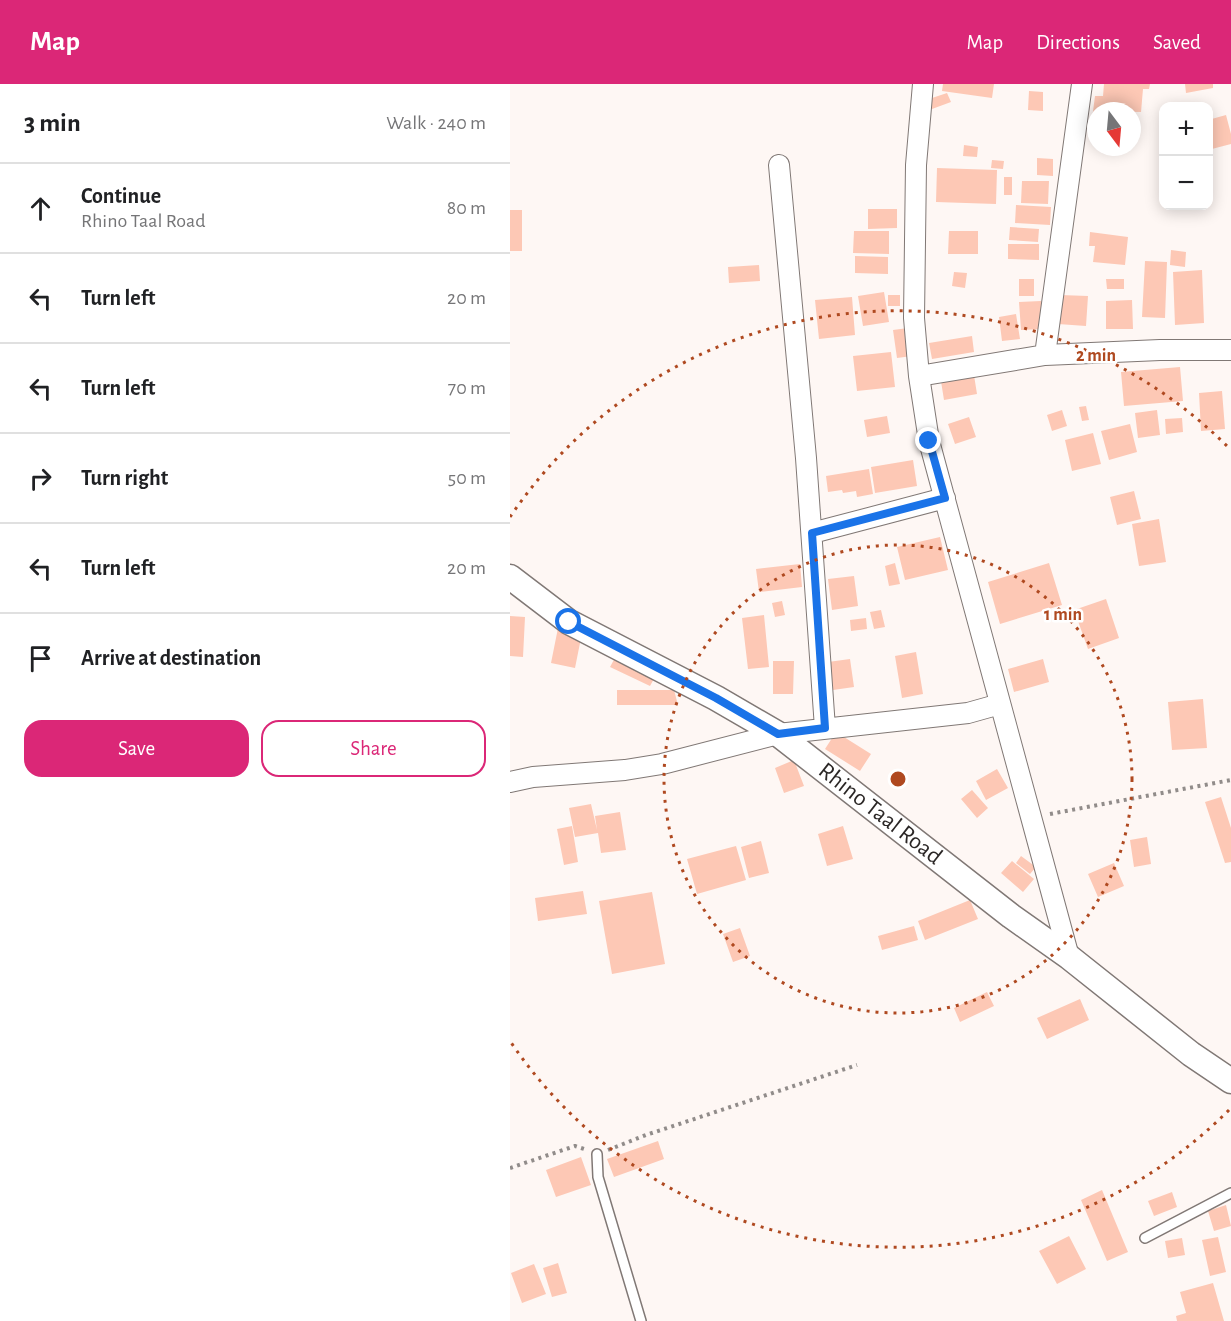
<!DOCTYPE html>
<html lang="en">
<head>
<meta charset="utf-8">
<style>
	body { margin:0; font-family:"Alegreya Sans",sans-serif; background:#f2f2f2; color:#202124 }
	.controls { position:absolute; right:18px; top:18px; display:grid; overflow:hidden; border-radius:12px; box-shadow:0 3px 15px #0003 }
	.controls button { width:54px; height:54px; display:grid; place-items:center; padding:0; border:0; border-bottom:2px solid #e0e0e0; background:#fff; color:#202124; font:30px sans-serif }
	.compass { position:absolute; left:577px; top:18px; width:54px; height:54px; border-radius:50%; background:#fff; box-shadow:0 3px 15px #0003; rotate:164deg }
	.stop { position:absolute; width:18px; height:18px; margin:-14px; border:4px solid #1a73e8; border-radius:50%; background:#fff }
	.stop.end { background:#1a73e8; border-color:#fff; box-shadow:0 2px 6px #0008 }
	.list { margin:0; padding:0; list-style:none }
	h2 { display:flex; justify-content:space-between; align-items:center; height:78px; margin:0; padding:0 24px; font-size:26px }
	h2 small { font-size:20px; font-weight:400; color:#757577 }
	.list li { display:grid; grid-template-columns:39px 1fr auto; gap:18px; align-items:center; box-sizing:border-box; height:90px; padding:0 24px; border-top:2px solid #e0e0e0 }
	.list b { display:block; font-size:22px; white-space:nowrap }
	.list p { margin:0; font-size:20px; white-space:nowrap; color:#757577 }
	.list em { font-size:20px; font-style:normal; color:#757577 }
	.actions { display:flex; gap:12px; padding:18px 24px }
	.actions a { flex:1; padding:14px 0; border:2px solid #db2777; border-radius:18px; text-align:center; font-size:21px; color:#db2777 }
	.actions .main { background:#db2777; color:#fff }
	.icon { flex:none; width:33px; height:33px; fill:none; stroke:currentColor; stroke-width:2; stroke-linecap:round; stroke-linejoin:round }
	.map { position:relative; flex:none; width:721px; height:1237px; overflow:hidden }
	header { display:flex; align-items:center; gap:36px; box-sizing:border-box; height:84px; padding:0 30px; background:#db2777; color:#fff }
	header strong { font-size:28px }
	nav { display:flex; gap:33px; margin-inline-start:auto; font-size:21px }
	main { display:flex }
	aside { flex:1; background:#fff }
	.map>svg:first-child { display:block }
</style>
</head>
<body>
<header>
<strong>Map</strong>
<nav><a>Map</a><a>Directions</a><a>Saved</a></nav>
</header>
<main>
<aside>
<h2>3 min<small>Walk · 240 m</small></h2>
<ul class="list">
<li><svg class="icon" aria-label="ahead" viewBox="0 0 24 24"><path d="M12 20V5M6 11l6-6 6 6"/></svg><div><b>Continue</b><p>Rhino Taal Road</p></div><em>80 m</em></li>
<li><svg class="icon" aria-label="left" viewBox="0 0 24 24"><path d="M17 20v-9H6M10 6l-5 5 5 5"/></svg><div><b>Turn left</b></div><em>20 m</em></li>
<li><svg class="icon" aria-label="left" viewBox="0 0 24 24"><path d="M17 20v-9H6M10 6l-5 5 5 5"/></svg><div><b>Turn left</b></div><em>70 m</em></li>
<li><svg class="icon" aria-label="right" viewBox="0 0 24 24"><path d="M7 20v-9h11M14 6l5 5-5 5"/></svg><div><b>Turn right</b></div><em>50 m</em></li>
<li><svg class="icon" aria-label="left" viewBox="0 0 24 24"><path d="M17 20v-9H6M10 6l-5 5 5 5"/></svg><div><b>Turn left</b></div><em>20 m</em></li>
<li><svg class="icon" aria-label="arrive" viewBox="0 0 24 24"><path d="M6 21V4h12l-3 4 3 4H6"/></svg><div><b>Arrive at destination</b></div></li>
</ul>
<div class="actions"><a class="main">Save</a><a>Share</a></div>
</aside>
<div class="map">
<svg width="721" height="1237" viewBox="0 0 721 1237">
	<rect width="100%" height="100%" fill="#fef7f4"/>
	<!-- building -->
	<path fill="#fdc8b5" d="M433,0H484L482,14L432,7Z
		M594,0H640L639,5H633L631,28L586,27V35H582L585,12H593Z
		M675,0H703V4L676,9Z
		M519,7L533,8V27L518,26Z
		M437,9L441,18L422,25L419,15Z
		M716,31L721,50V60L698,66V36Z
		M454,61L468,63L467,73L453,72Z
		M527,74L543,75V92L527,91Z
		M482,76L494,77L493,85L481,84Z
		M427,84L487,86L486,120L426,118Z
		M494,93H502V111H494Z
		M512,97H539L538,120L511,119Z
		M506,121L541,123L540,141L505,139Z
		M358,125H387V144L358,145Z
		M0,126H12V167H0Z
		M500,143L529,145L528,158L499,156Z
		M344,147H379V170L343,169Z
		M439,147H468V170H438Z
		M580,148L618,153L615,181L583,178L585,162H579Z
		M498,160H529V176L498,175Z
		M661,166L676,168L675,183L660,181Z
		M345,172L378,173V190L345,189Z
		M635,177L657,178L655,234L632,233Z
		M249,181L250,197L219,199L218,183Z
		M692,186L694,239L665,241L663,188Z
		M444,188L457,189L455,204L442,202Z
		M509,195H524V212H509Z
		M596,195H614V205H597Z
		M374,208L379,238L353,242L348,212Z
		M378,211H390V222H378Z
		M550,211L578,212L576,242L548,240Z
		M342,213L345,251L309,255L305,216Z
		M622,216L623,245H596V217Z
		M531,217L533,245L511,246L509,218Z
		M506,230L510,255L492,257L489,233Z
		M398,244L402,272L387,274L383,246Z
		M462,252L464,268L422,275L419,259Z
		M381,268L385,303L347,307L343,272Z
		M670,283L673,317L614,322L611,288Z
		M463,285L467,310L434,316L430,291Z
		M712,307L715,345L691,347L689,309Z
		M576,322L579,336L572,337L569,323Z
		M552,326L557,342L542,347L537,331Z
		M647,326L650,351L628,354L625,329Z
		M377,332L380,349L357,353L354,336Z
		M459,333L466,353L445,360L438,340Z
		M672,334L673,348L656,350L655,335Z
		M620,340L627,368L599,376L591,347Z
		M583,349L591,380L562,387L555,356Z
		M403,376L407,402L365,409L361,383Z
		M359,385L363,410L347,413L346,407L333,409L332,406L318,408L316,392Z
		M624,407L631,435L607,441L600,413Z
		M649,435L656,478L629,482L622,440Z
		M430,453L438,486L395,496L387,463Z
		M385,479L390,500L379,502L375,482Z
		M539,479L552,521L490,540L478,498Z
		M290,480L292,503L249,508L246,485Z
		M344,492L348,522L322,526L318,495Z
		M596,515L609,554L578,565L564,526Z
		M272,517L275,531L265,533L262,519Z
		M371,526L375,543L364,545L360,528Z
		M254,531L259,583L238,585L232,534Z
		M0,532L15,533L13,573L0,572Z
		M356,534L357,545L341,547L340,536Z
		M48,544L72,549L65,584L41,579Z
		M406,568L413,610L392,614L385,572Z
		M106,572L146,591L140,602L100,583Z
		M340,575L344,603L323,606L318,578Z
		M533,575L539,598L504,608L498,585Z
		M263,577H284L283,610H263Z
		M107,606H164L168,621H107Z
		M693,615L697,664L662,666L658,618Z
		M326,648L361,670L350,687L315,665Z
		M284,676L294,702L274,709L265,684Z
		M487,685L498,704L476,716L466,697Z
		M462,706L478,724L467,734L451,715Z
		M711,713L721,744V778L715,779L695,718Z
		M81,720L87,746L85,732L110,728L116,766L91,769L88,749L65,753L59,724Z
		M62,742L68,778L54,781L47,745Z
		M333,742L343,775L317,782L308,750Z
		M637,753L641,780L624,783L620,756Z
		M251,757L259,789L239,794L231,763Z
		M226,762L236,796L187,810L177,775Z
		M511,772L526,783L520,790L506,779Z
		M502,777L524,795L513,808L491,789Z
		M604,779L614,802L588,813L578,790Z
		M73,807L77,830L28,837L25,814Z
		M142,808L155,880L102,890L89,817Z
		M460,816L468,835L415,856L408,837Z
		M404,842L408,856L372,866L368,852Z
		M230,844L240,872L223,878L213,850Z
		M477,908L484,922L450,938L444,924Z
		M570,915L579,936L537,955L527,934Z
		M148,1057L154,1075L104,1093L97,1075Z
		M71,1073L81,1101L46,1113L36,1086Z
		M592,1106L618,1168L597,1177L571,1116Z
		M662,1108L667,1123L644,1132L638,1117Z
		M716,1121L721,1142L704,1147L698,1127Z
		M559,1152L576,1185L547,1200L529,1167Z
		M708,1153L716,1188L700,1192L692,1156Z
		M672,1154L675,1171L658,1174L655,1157Z
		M48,1179L57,1209L42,1213L33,1184Z
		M24,1180L36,1210L12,1219L1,1189Z
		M703,1199L714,1237H667L666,1232L676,1229L670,1208Z"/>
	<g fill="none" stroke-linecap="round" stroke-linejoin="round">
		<defs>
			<path id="service" d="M87,1070L88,1093L131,1237
				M635,1154L721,1109"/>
			<path id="minor" d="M413,0L406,81L404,234L409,292L419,357L559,873
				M269,81L296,374L315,644
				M535,271L572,0
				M409,292L535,271L650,266H721
				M302,449L435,414
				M0,698L23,693L115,686L152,680L268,650L458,629L490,620"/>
			<g id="tertiary">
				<path id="s1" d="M0,493L59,538L206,614L268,650L501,832L559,873L681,970L721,997"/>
			</g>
		</defs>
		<!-- service casing -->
		<use href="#service" stroke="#807875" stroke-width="12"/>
		<!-- minor casing -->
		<use href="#minor" stroke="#807875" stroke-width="22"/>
		<!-- tertiary casing -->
		<use href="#tertiary" stroke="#807875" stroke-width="27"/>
		<!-- path -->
		<path stroke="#918c8a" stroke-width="4" stroke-dasharray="3 4.5" stroke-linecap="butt" d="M540,730L721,696
			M98,1066L136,1051L347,981
			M0,1084L65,1062L74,1065"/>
		<!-- service -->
		<use href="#service" stroke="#fff" stroke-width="9"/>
		<!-- minor -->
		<use href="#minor" stroke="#fff" stroke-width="20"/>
		<!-- tertiary -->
		<use href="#tertiary" stroke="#fff" stroke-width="24"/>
	</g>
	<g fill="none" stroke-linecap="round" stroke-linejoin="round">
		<!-- route -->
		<path stroke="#1a73e8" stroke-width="8" d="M59,538L206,614L268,650L315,644L302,449L435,414L419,357"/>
	</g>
	<!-- distance rings -->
	<g fill="none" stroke="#af4920" stroke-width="3" stroke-dasharray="3 6">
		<circle cx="388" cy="695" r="234"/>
		<path d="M719 1026A468 468 0 0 1 0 957M0 433A468 468 0 0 1 719 364"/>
	</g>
	<g text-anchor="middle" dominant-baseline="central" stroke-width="5" stroke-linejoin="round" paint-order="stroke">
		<!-- street labels -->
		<g font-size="24" fill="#2b2726" stroke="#fff">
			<text stroke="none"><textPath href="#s1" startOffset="441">Rhino Taal Road</textPath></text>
		</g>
	</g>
	<circle cx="388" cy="695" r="9" fill="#af4920" stroke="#fff" stroke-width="3"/>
	<g font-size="18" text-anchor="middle" font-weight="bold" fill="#af4920" stroke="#fff" stroke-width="5" stroke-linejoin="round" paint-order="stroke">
		<text x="586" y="277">2 min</text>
		<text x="553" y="536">1 min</text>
	</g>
</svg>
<div class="controls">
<button>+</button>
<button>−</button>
</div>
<svg class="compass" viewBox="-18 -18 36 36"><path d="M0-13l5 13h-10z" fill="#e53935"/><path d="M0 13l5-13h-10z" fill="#757577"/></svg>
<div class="stop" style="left:59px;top:538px"></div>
<div class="stop end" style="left:419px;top:357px"></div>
</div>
</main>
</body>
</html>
